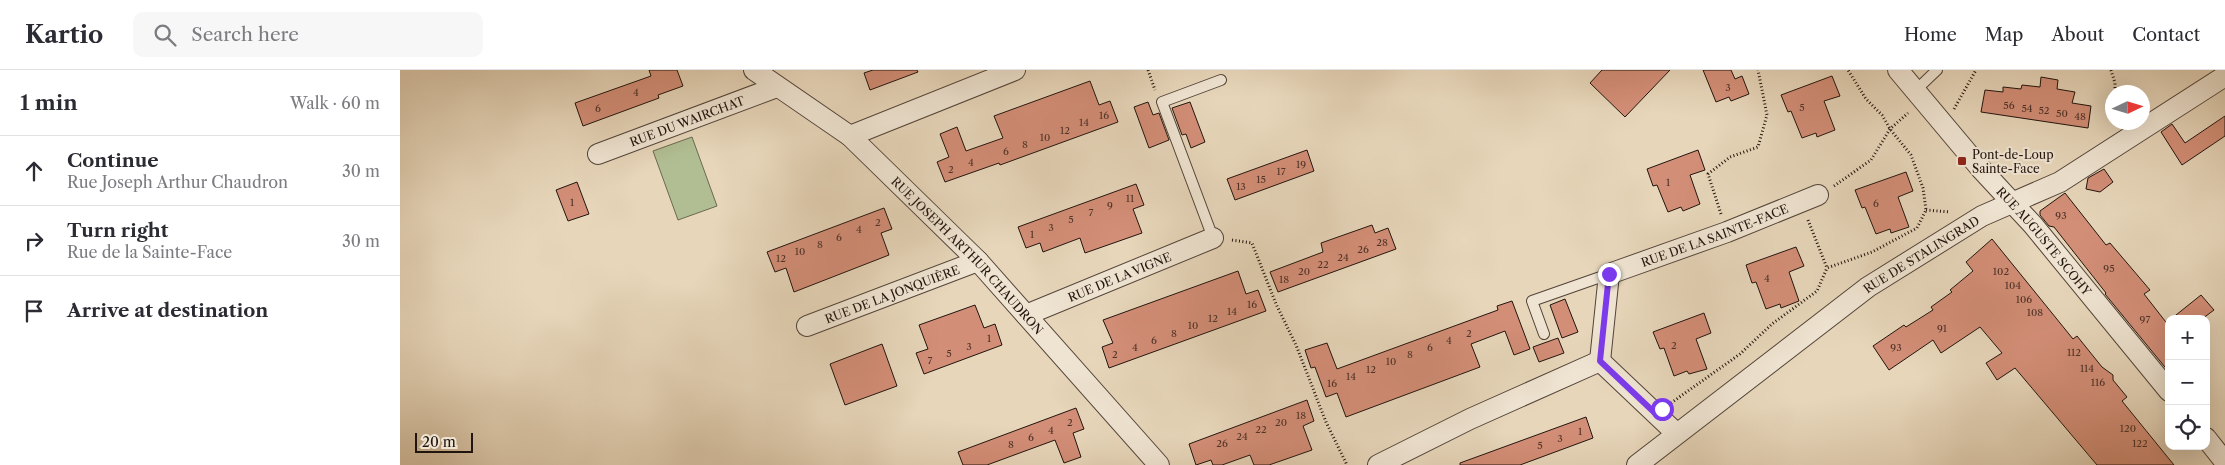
<!DOCTYPE html>
<html lang="en">
<head>
<meta charset="utf-8">
<style>
	body { margin:0; font-family:"Libre Caslon Text",serif; background:#f7f7f7; color:#2b2b33 }
	.controls { position:absolute; right:15px; bottom:15px; display:grid; overflow:hidden; border-radius:10px; box-shadow:0 5px 20px #0002 }
	.controls button { width:45px; height:45px; display:grid; place-items:center; padding:0; border:0; border-bottom:1px solid #e1e1e2; background:#fff; color:#2b2b33; font:25px sans-serif }
	.compass { position:absolute; left:1705px; top:15px; width:45px; height:45px; border-radius:50%; background:#fff; box-shadow:0 5px 20px #0002; rotate:86deg }
	.scale { position:absolute; left:15px; bottom:12px; width:58px; box-sizing:border-box; padding-left:5px; border:2px solid #22140e; border-top:0; font-size:14px; line-height:18px; white-space:nowrap; color:#22140e; -webkit-text-stroke:4px #efe4d2; paint-order:stroke }
	.stop { position:absolute; width:15px; height:15px; margin:-11px; border:4px solid #7c3aed; border-radius:50%; background:#fff }
	.stop.end { background:#7c3aed; border-color:#fff; box-shadow:0 1px 5px #0008 }
	.list { margin:0; padding:0; list-style:none }
	h2 { display:flex; justify-content:space-between; align-items:center; height:65px; margin:0; padding:0 20px; font-size:21px }
	h2 small { font-size:16px; font-weight:400; color:#7c7c81 }
	.list li { display:grid; grid-template-columns:32px 1fr auto; gap:15px; align-items:center; box-sizing:border-box; height:70px; padding:0 20px; border-top:1px solid #e1e1e2 }
	.list b { display:block; font-size:19px; white-space:nowrap }
	.list p { margin:0; font-size:16px; white-space:nowrap; color:#7c7c81 }
	.list em { font-size:16px; font-style:normal; color:#7c7c81 }
	.icon { flex:none; width:28px; height:28px; fill:none; stroke:currentColor; stroke-width:2; stroke-linecap:round; stroke-linejoin:round }
	.map { position:relative; flex:none; width:1825px; height:395px; overflow:hidden }
	header { display:flex; align-items:center; gap:30px; box-sizing:border-box; height:70px; padding:0 25px; background:#fff; border-bottom:1px solid #e1e1e2 }
	header strong { font-size:24px }
	nav { display:flex; gap:28px; margin-inline-start:auto; font-size:18px }
	.search { width:350px; height:45px; background:#f7f7f7; display:flex; align-items:center; gap:12px; box-sizing:border-box; padding:0 18px; border-radius:10px; color:#7c7c81; font-size:19px }
	main { display:flex }
	aside { flex:1; background:#fff }
	.map>svg:first-child { display:block }
</style>
</head>
<body>
<header>
<strong>Kartio</strong>
<div class="search"><svg class="icon" aria-label="search" viewBox="0 0 24 24"><circle cx="10" cy="10" r="6"/><path d="M15 15l6 6"/></svg>Search here</div>
<nav><a>Home</a><a>Map</a><a>About</a><a>Contact</a></nav>
</header>
<main>
<aside>
<h2>1 min<small>Walk · 60 m</small></h2>
<ul class="list">
<li><svg class="icon" aria-label="ahead" viewBox="0 0 24 24"><path d="M12 20V5M6 11l6-6 6 6"/></svg><div><b>Continue</b><p>Rue Joseph Arthur Chaudron</p></div><em>30 m</em></li>
<li><svg class="icon" aria-label="right" viewBox="0 0 24 24"><path d="M7 20v-9h11M14 6l5 5-5 5"/></svg><div><b>Turn right</b><p>Rue de la Sainte-Face</p></div><em>30 m</em></li>
<li><svg class="icon" aria-label="arrive" viewBox="0 0 24 24"><path d="M6 21V4h12l-3 4 3 4H6"/></svg><div><b>Arrive at destination</b></div></li>
</ul>
</aside>
<div class="map">
<svg width="1825" height="395" viewBox="0 0 1825 395">
	<rect width="100%" height="100%" fill="#e7d6ba"/>
	<filter id="stains"><feTurbulence type="fractalNoise" baseFrequency=".004" numOctaves="4"/><feColorMatrix values="0 0 0 0 .2 0 0 0 0 .09 0 0 0 0 .02 0 0 0 .5 -.17"/></filter>
	<radialGradient id="worn" r=".72"><stop offset=".6" stop-color="#630" stop-opacity="0"/><stop offset="1" stop-color="#630" stop-opacity=".3"/></radialGradient>
	<!-- green -->
	<path fill="#b1be93" stroke="#6a6950" d="M292,67L317,136L278,150L253,81Z"/>
	<!-- building -->
	<path fill="#d38e77" stroke="#22140e" d="M249,0H277L283,16L258,25L259,28L183,56L175,33L251,6Z
		M473,0H517L518,2L470,20L464,3Z
		M1202,0H1270L1225,47L1190,13Z
		M1303,0H1331L1335,9L1342,6L1349,24L1331,31L1329,27L1316,32Z
		M1432,6L1440,26L1424,31L1435,60L1417,67L1416,63L1402,68L1391,41L1388,42L1381,25Z
		M1641,7L1658,10L1657,19L1675,22L1672,33L1691,36L1688,58L1581,42L1585,20L1603,22V17L1621,19L1622,15L1640,17Z
		M690,11L699,35L710,31L718,52L600,95L599,93L545,112L537,92L549,87L540,64L557,57L566,81L603,68L594,46Z
		M748,32L753,45L759,43L769,70L749,78L734,37Z
		M790,32L805,72L791,78L786,64L782,65L772,38Z
		M1825,46V66L1782,95L1761,62L1772,54L1785,73Z
		M907,80L914,101L835,130L827,109Z
		M1298,80L1305,100L1290,105L1300,134L1283,141L1281,137L1268,142L1257,115L1253,116L1247,99Z
		M1704,99L1713,112L1700,122L1686,119L1688,108Z
		M1506,102L1513,121L1498,127L1509,157L1491,163L1490,159L1476,164L1465,137L1462,138L1455,120Z
		M177,112L189,144L168,151L156,120Z
		M736,114L744,135L733,139L742,163L685,183L680,168L643,182L640,173L626,178L618,157Z
		M1665,123L1706,175L1710,173L1750,220L1744,224L1769,256V302L1705,224L1706,223L1654,157L1649,156L1640,145V141Z
		M484,138L492,159L481,163L489,185L394,222L386,198L375,202L367,182Z
		M972,155L975,163L988,158L996,179L878,222L870,202L923,182L921,173Z
		M1592,169L1673,269L1677,266L1702,297L1713,305V310L1727,327L1722,331L1774,395H1697L1615,298L1597,310L1586,293L1602,283L1580,257L1541,283L1533,270L1489,300L1473,276L1504,255L1506,257L1533,240L1531,237L1552,222L1550,220L1573,201L1566,192Z
		M1396,177L1404,196L1389,202L1399,231L1381,238L1380,234L1366,239L1356,212L1352,213L1346,195Z
		M838,201L846,224L858,220L866,241L709,298L702,277L713,273L703,250Z
		M1801,225L1814,240L1802,249H1771Z
		M1165,229L1178,262L1162,268L1150,235Z
		M1112,231L1130,279L1114,285L1105,261L1071,274L1080,297L946,347L937,323L926,327L915,297L911,298L905,280L927,273L937,299L1098,240L1097,236Z
		M575,235L584,258L595,254L602,275L524,304L516,283L528,279L519,255Z
		M1304,243L1311,263L1296,269L1307,299L1289,304L1287,301L1274,306L1264,278L1260,279L1253,262Z
		M1158,268L1164,283L1139,292L1133,277Z
		M482,274L497,316L445,335L430,294Z
		M907,330L914,351L903,356L912,380L869,395H854L850,385L822,395H813L811,390L796,395L789,374Z
		M676,338L684,359L673,363L681,387L664,393L655,370L587,395H563L558,382Z
		M1186,347L1193,368L1120,395H1060V393Z"/>
	<g fill="none" stroke-linecap="round" stroke-linejoin="round">
		<defs>
			<path id="service" d="M1516,20L1537,0
				M813,168L762,32L821,10
				M1144,264L1132,231L1209,204"/>
			<g id="minor">
				<path id="s1" d="M354,0L450,66L578,191L759,395"/>
				<path id="s2" d="M1498,0L1581,99L1633,155L1769,321"/>
				<path d="M450,66L615,0"/>
				<path id="s3" d="M198,84L377,17"/>
				<path id="s4" d="M626,245L813,168"/>
				<path id="s5" d="M407,256L578,191"/>
				<path id="s6" d="M1200,291L1209,204L1327,162L1418,125"/>
				<path d="M1806,368L1825,392"/>
				<path d="M978,395L1070,349L1200,291L1276,363"/>
				<path id="s7" d="M1237,395L1468,217L1582,146L1660,112L1825,6"/>
			</g>
		</defs>
		<!-- service casing -->
		<use href="#service" stroke="#534439" stroke-width="12"/>
		<!-- minor casing -->
		<use href="#minor" stroke="#534439" stroke-width="22"/>
		<!-- path -->
		<path stroke="#22140e" stroke-width="3" stroke-dasharray="1 2.5" stroke-linecap="butt" d="M748,0L755,20
			M1711,0L1715,13V22
			M1554,39L1576,0
			M1434,116L1471,90L1490,59L1508,43
			M1526,140L1550,142
			M1321,144L1308,104L1330,87L1358,77L1367,45L1358,0
			M1408,150L1427,198L1472,182L1517,158L1526,140L1523,118L1511,85L1490,59L1482,45L1466,29L1448,0
			M832,170L852,173L876,234L896,275L926,352L947,395
			M1271,333L1340,284L1372,254L1417,221L1427,198"/>
		<!-- service -->
		<use href="#service" stroke="#efe4d2" stroke-width="10"/>
		<!-- minor -->
		<use href="#minor" stroke="#efe4d2" stroke-width="20"/>
	</g>
	<g fill="none" stroke-linecap="round" stroke-linejoin="round">
		<!-- route -->
		<path stroke="#7c3aed" stroke-width="6" d="M1209,204L1200,291L1257,345L1262,339"/>
	</g>
	<!-- markers -->
	<rect fill="#8f2418" stroke="#efe4d2" stroke-width="2" x="1557" y="86" width="10" height="10" rx="2.5"/>
	<g text-anchor="middle" dominant-baseline="central" stroke-width="4" stroke-linejoin="round" paint-order="stroke">
		<!-- number labels -->
		<g font-size="10" fill="#4e3228">
			<text x="1328" y="17">3</text>
			<text x="236" y="22">4</text>
			<text x="1609" y="35">56</text>
			<text x="1402" y="37">5</text>
			<text x="198" y="38">6</text>
			<text x="1627" y="38">54</text>
			<text x="1644" y="40">52</text>
			<text x="1662" y="43">50</text>
			<text x="704" y="45">16</text>
			<text x="1680" y="46">48</text>
			<text x="684" y="52">14</text>
			<text x="665" y="60">12</text>
			<text x="645" y="67">10</text>
			<text x="625" y="74">8</text>
			<text x="606" y="81">6</text>
			<text x="571" y="92">4</text>
			<text x="901" y="94">19</text>
			<text x="551" y="99">2</text>
			<text x="881" y="101">17</text>
			<text x="861" y="109">15</text>
			<text x="1268" y="112">1</text>
			<text x="841" y="116">13</text>
			<text x="730" y="128">11</text>
			<text x="172" y="132">1</text>
			<text x="1476" y="133">6</text>
			<text x="710" y="135">9</text>
			<text x="691" y="142">7</text>
			<text x="1661" y="145">93</text>
			<text x="671" y="149">5</text>
			<text x="478" y="152">2</text>
			<text x="651" y="157">3</text>
			<text x="459" y="159">4</text>
			<text x="632" y="164">1</text>
			<text x="439" y="167">6</text>
			<text x="982" y="172">28</text>
			<text x="420" y="174">8</text>
			<text x="963" y="179">26</text>
			<text x="400" y="181">10</text>
			<text x="943" y="187">24</text>
			<text x="381" y="188">12</text>
			<text x="923" y="194">22</text>
			<text x="1709" y="198">95</text>
			<text x="904" y="201">20</text>
			<text x="1601" y="201">102</text>
			<text x="1367" y="208">4</text>
			<text x="884" y="209">18</text>
			<text x="1613" y="215">104</text>
			<text x="1624" y="229">106</text>
			<text x="852" y="234">16</text>
			<text x="832" y="241">14</text>
			<text x="1635" y="242">108</text>
			<text x="813" y="248">12</text>
			<text x="1745" y="249">97</text>
			<text x="793" y="255">10</text>
			<text x="1542" y="258">91</text>
			<text x="774" y="263">8</text>
			<text x="1069" y="263">2</text>
			<text x="589" y="268">1</text>
			<text x="754" y="270">6</text>
			<text x="1049" y="270">4</text>
			<text x="1274" y="275">2</text>
			<text x="569" y="276">3</text>
			<text x="735" y="277">4</text>
			<text x="1030" y="277">6</text>
			<text x="1496" y="277">93</text>
			<text x="1674" y="282">112</text>
			<text x="549" y="283">5</text>
			<text x="715" y="284">2</text>
			<text x="1010" y="284">8</text>
			<text x="530" y="290">7</text>
			<text x="991" y="291">10</text>
			<text x="1687" y="298">114</text>
			<text x="971" y="299">12</text>
			<text x="951" y="306">14</text>
			<text x="1698" y="312">116</text>
			<text x="932" y="313">16</text>
			<text x="901" y="345">18</text>
			<text x="670" y="352">2</text>
			<text x="881" y="352">20</text>
			<text x="1728" y="358">120</text>
			<text x="861" y="359">22</text>
			<text x="651" y="360">4</text>
			<text x="1180" y="361">1</text>
			<text x="842" y="366">24</text>
			<text x="631" y="367">6</text>
			<text x="1160" y="368">3</text>
			<text x="822" y="373">26</text>
			<text x="1740" y="373">122</text>
			<text x="611" y="374">8</text>
			<text x="1140" y="375">5</text>
		</g>
		<!-- street labels -->
		<g font-size="12" fill="#22140e" stroke="#efe4d2">
			<text stroke="none"><textPath href="#s3" startOffset="95">RUE DU WAIRCHAT</textPath></text>
			<text stroke="none"><textPath href="#s6" startOffset="200">RUE DE LA SAINTE-FACE</textPath></text>
			<text stroke="none"><textPath href="#s2" startOffset="225">RUE AUGUSTE SCOHY</textPath></text>
			<text stroke="none"><textPath href="#s7" startOffset="354">RUE DE STALINGRAD</textPath></text>
			<text stroke="none"><textPath href="#s1" startOffset="284">RUE JOSEPH ARTHUR CHAUDRON</textPath></text>
			<text stroke="none"><textPath href="#s4" startOffset="101">RUE DE LA VIGNE</textPath></text>
			<text stroke="none"><textPath href="#s5" startOffset="91">RUE DE LA JONQUIÈRE</textPath></text>
		</g>
		<!-- poi labels -->
		<g font-size="12" fill="#22140e" stroke="#efe4d2" text-anchor="start">
			<text x="1572" y="84">Pont-de-Loup<tspan x="1572" dy="14">Sainte-Face</tspan></text>
		</g>
	</g>
	<rect width="100%" height="100%" filter="url(#stains)"/>
	<rect width="100%" height="100%" fill="url(#worn)"/>
</svg>
<div class="controls">
<button>+</button>
<button>−</button>
<button><svg class="icon" aria-label="locate" viewBox="0 0 24 24"><circle cx="12" cy="12" r="6"/><path d="M12 2v4M12 18v4M2 12h4M18 12h4"/></svg></button>
</div>
<svg class="compass" viewBox="-18 -18 36 36"><path d="M0-13l5 13h-10z" fill="#e53935"/><path d="M0 13l5-13h-10z" fill="#7c7c81"/></svg>
<div class="scale">20 m</div>
<div class="stop" style="left:1262px;top:339px"></div>
<div class="stop end" style="left:1209px;top:204px"></div>
</div>
</main>
</body>
</html>
